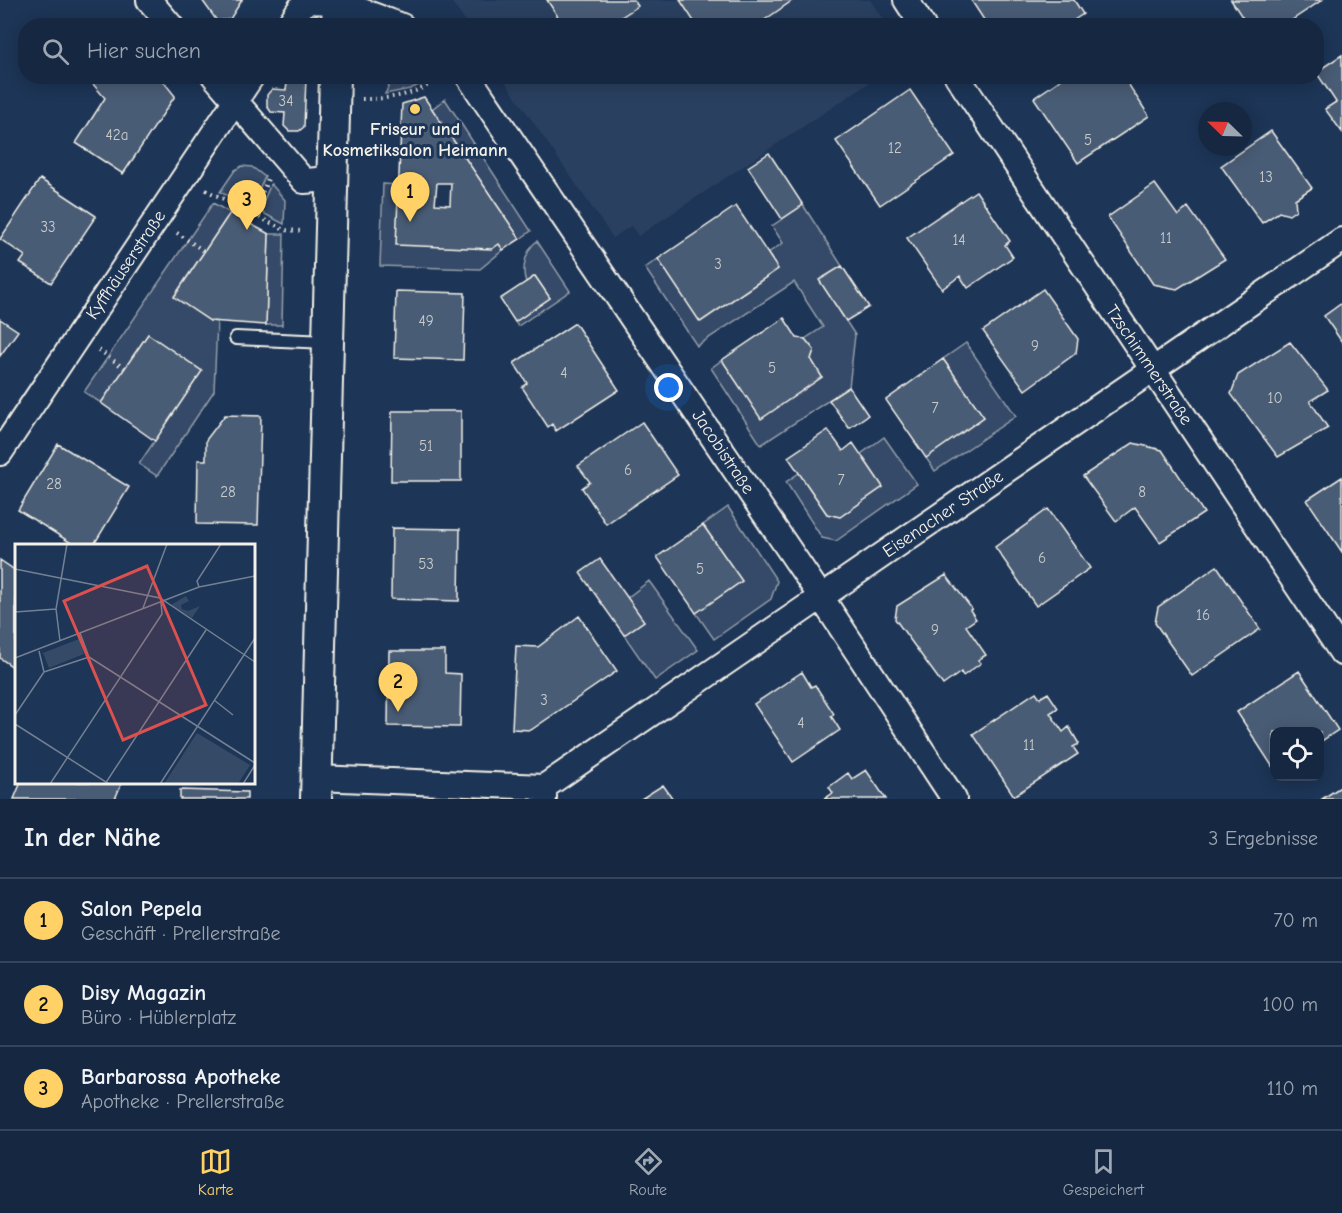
<!DOCTYPE html>
<html lang="de">
<head>
<meta charset="utf-8">
<style>
	body { margin:0; font-family:"Comic Neue",sans-serif; background:#1f3048; color:#f1f3f6 }
	.controls { position:absolute; right:18px; bottom:18px; display:grid; overflow:hidden; border-radius:12px; box-shadow:0 3px 15px #0003 }
	.controls button { width:54px; height:54px; display:grid; place-items:center; padding:0; border:0; border-bottom:2px solid #35445a; background:#162841; color:#f1f3f6; font:30px sans-serif }
	.compass { position:absolute; left:1198px; top:102px; width:54px; height:54px; border-radius:50%; background:#162841; box-shadow:0 3px 15px #0003; rotate:293deg }
	.you { position:absolute; left:669px; top:388px; width:21px; height:21px; margin:-15px; border:4px solid #fff; border-radius:50%; background:#1a73e8; box-shadow:0 0 0 9px #1a73e833 }
	.badge { display:grid; place-items:center; width:39px; height:39px; border-radius:50%; background:#ffd166; color:#111; font-size:20px; font-weight:700 }
	.pin { position:absolute; translate:-50% -50px; filter:drop-shadow(0 2px 3px #0008) }
	.pin::after { content:''; position:absolute; top:32px; width:21px; height:18px; background:inherit; clip-path:polygon(0 0,100% 0,50% 100%) }
	.list { margin:0; padding:0; list-style:none }
	h2 { display:flex; justify-content:space-between; align-items:center; height:78px; margin:0; padding:0 24px; font-size:26px }
	h2 small { font-size:20px; font-weight:400; color:#9ea6b1 }
	.list li { display:grid; grid-template-columns:39px 1fr auto; gap:18px; align-items:center; box-sizing:border-box; height:84px; padding:0 24px; border-top:2px solid #35445a }
	.list b { display:block; font-size:22px; white-space:nowrap }
	.list p { margin:0; font-size:20px; white-space:nowrap; color:#9ea6b1 }
	.list em { font-size:20px; font-style:normal; color:#9ea6b1 }
	.icon { flex:none; width:33px; height:33px; fill:none; stroke:currentColor; stroke-width:2; stroke-linecap:round; stroke-linejoin:round }
	.map { position:relative; flex:none; width:1342px; height:799px; overflow:hidden }
	.search { position:absolute; background:#162841; box-shadow:0 3px 15px #0003; left:18px; right:18px; top:18px; height:66px; display:flex; align-items:center; gap:15px; box-sizing:border-box; padding:0 21px; border-radius:24px; color:#9ea6b1; font-size:22px }
	.sheet { height:330px; background:#162841 }
	nav { display:flex; justify-content:space-around; align-items:center; box-sizing:border-box; height:84px; border-top:2px solid #35445a; background:#162841; font-size:16px; color:#9ea6b1 }
	nav a { display:grid; justify-items:center; gap:3px }
	nav .on { color:#ffd166 }
	.map>svg:first-child { display:block }
</style>
</head>
<body>
<div class="map">
<svg width="1342" height="799" viewBox="0 0 1342 799">
	<rect width="100%" height="100%" fill="#1d3557"/>
	<filter id="ink" filterUnits="userSpaceOnUse"><feTurbulence type="fractalNoise" baseFrequency=".0167" numOctaves="2"/><feDisplacementMap in="SourceGraphic" scale="12" xChannelSelector="R" yChannelSelector="G"/><feConvolveMatrix kernelMatrix="1 2 1 2 8 2 1 2 1" color-interpolation-filters="sRGB"/></filter>
	<g filter="url(#ink)">
		<!-- built -->
		<path fill="#2a4060" d="M450,0H870L887,25H468Z
			M502,77H878L638,236L631,226L613,238Z"/>
		<!-- garden -->
		<path fill="#354a67" stroke="#949ea8" stroke-width="1.5" d="M393,77H430L432,79L410,89L385,94Z
			M445,99L531,231L520,239L432,109Z
			M242,166L252,167L265,177L251,207L220,192L235,170Z
			M271,184L285,200L284,224L259,211Z
			M383,184L399,185L499,244L503,250L480,269L380,266Z
			M213,203L230,213L174,296L210,321L217,322L214,391L157,476L139,464L202,371L148,334L101,403L84,392Z
			M803,205L842,266L820,281L855,335L849,387L761,445L711,368L722,360L761,418L822,377L811,359L814,350L805,339L823,327L794,282L697,346L645,268L658,259L701,322L778,269L768,253L783,243L772,226Z
			M269,234H284L282,325H266Z
			M537,241L570,291L518,326L515,322L550,298L535,276L526,282C521,269 526,249 537,241Z
			M966,343L1016,416L935,471L926,458L984,417L943,359Z
			M884,437L917,484L836,541L822,538L786,482L799,473L827,514L840,517L883,487L861,454Z
			M728,507L777,581L771,599L714,639L696,613L742,581L703,525Z
			M649,581L698,650L655,680L624,635L644,621L627,598Z"/>
		<!-- building -->
		<path fill="#485b74" stroke="#f4f1e8" stroke-width="1.5" fill-rule="evenodd" d="M202,0H242L230,19L217,21Z
			M547,0H634L638,6L620,18L625,26H564Z
			M680,0H793L756,26H697Z
			M971,0H1074L1083,14L1065,26H988Z
			M1231,0H1322L1283,26H1248Z
			M1342,55V132L1325,109L1336,102L1316,72Z
			M86,76H159L175,96L123,174L76,143L105,98Z
			M304,76L306,78L304,127L299,131H289L284,126L285,113L271,112L267,106V95L272,89L286,90L288,76Z
			M1066,76H1123L1149,116L1078,163L1034,98Z
			M910,90L954,155L880,205L836,141Z
			M424,97L520,239L503,250L499,244L492,249L396,245L402,104ZM437,183H451L450,205L435,204Z
			M1271,131L1312,188L1295,199L1296,210L1289,215L1279,212L1262,223L1221,166Z
			M769,153L803,205L782,219L748,167Z
			M40,179L96,216L51,283L20,263L25,256L0,239Z
			M1155,184L1178,216L1188,207L1225,259L1177,289L1153,284L1108,217Z
			M976,191L1010,241L1005,245L1013,257L968,288L960,276L942,289L907,238Z
			M736,206L778,269L700,322L658,259Z
			M230,213L269,234L266,325L210,321L174,297Z
			M842,266L869,307L846,321L819,280Z
			M535,276L550,298L515,322L500,299Z
			M1043,289L1078,339L1076,353L1025,390L983,331Z
			M396,291L465,293L463,360L394,358Z
			M1342,303V342L1324,316Z
			M784,318L797,338L805,339L814,350L811,359L822,377L761,419L722,360Z
			M0,319L18,331L0,356Z
			M575,323L619,390L556,431L552,424L548,427L522,387L527,383L514,363Z
			M148,334L202,371L155,441L101,403Z
			M1290,342L1328,390L1310,401L1328,428L1278,457L1231,394L1238,375Z
			M943,359L984,417L926,458L886,400Z
			M849,387L868,415L849,428L829,400Z
			M392,411H461V481H391Z
			M225,415L261,416L258,525L197,524L198,460H206V440Z
			M642,422L678,475L606,524L582,488L590,482L578,466Z
			M828,430L843,451L853,443L883,487L840,517L827,514L788,457Z
			M1133,443L1162,450L1204,513L1160,542L1135,507L1116,521L1083,476Z
			M58,444L129,487L93,546H76L18,510Z
			M1342,477V552L1307,500Z
			M1048,509L1090,568L1036,606L995,547Z
			M703,525L742,581L696,613L657,557Z
			M392,528L460,529L459,601L391,599Z
			M600,559L644,621L624,635L580,573Z
			M0,560L16,571V669L0,658Z
			M1217,566L1260,629L1192,676L1155,623L1158,607Z
			M946,575L972,609L970,610L976,619L966,626L986,655L978,660L981,663L963,676L961,672L943,685L895,619L897,606Z
			M579,616L617,671L531,730L512,729L516,646L538,647Z
			M389,651H445V673L461,674L460,727L388,726Z
			M1299,671L1338,730L1320,742V732H1274V769L1237,712Z
			M802,672L811,687L815,685L834,714L831,716L840,730L793,762L754,704Z
			M1036,692L1040,698L1048,693L1058,708L1050,713L1063,732L1069,727L1079,744L1073,747L1078,754L1014,796L973,734Z
			M866,770L886,799H824L833,793L829,787L848,773L852,779Z
			M21,782H122L115,799H14Z
			M663,785L673,799H641Z
			M1342,786V799H1322Z
			M180,790L247,792V799H180Z"/>
		<g fill="none" stroke-linecap="round" stroke-linejoin="round">
			<defs>
				<path id="service" d="M236,338L327,342"/>
				<path id="minor" d="M149,0L171,26
					M906,0L923,26
					M288,26L305,1L338,2L402,26
					M214,76L304,181L332,179
					M468,76L821,597L954,799
					M957,76L1342,653
					M0,453L252,76
					M316,778L544,787V799
					M544,787L1342,240"/>
				<path id="tertiary" d="M337,26L338,0
					M316,799L335,76"/>
			</defs>
			<!-- service casing -->
			<use href="#service" stroke="#f4f1e8" stroke-width="16"/>
			<!-- minor casing -->
			<use href="#minor" stroke="#f4f1e8" stroke-width="28"/>
			<!-- tertiary casing -->
			<use href="#tertiary" stroke="#f4f1e8" stroke-width="34"/>
			<!-- path -->
			<path stroke="#f4f1e8" stroke-width="4" stroke-dasharray="1.5 4.5" stroke-linecap="butt" d="M362,99C393,99 415,95 442,77
				M206,190L284,230L302,231
				M253,214L268,179
				M177,233L204,251
				M99,350L124,368"/>
			<!-- service -->
			<use href="#service" stroke="#1d3557" stroke-width="12"/>
			<!-- minor -->
			<use href="#minor" stroke="#1d3557" stroke-width="24"/>
			<!-- tertiary -->
			<use href="#tertiary" stroke="#1d3557" stroke-width="30"/>
		</g>
	</g>
	<!-- markers -->
	<circle fill="#ffd166" stroke="#1d3557" stroke-width="2" cx="415" cy="109" r="6"/>
	<g text-anchor="middle" dominant-baseline="central" stroke-width="6" stroke-linejoin="round" paint-order="stroke">
		<!-- number labels -->
		<g font-size="15" fill="#c9cccb">
			<text x="286" y="101">34</text>
			<text x="117" y="135">42a</text>
			<text x="1088" y="140">5</text>
			<text x="895" y="148">12</text>
			<text x="1266" y="177">13</text>
			<text x="48" y="227">33</text>
			<text x="1166" y="238">11</text>
			<text x="959" y="240">14</text>
			<text x="718" y="264">3</text>
			<text x="426" y="321">49</text>
			<text x="1035" y="346">9</text>
			<text x="772" y="368">5</text>
			<text x="564" y="373">4</text>
			<text x="1275" y="398">10</text>
			<text x="935" y="408">7</text>
			<text x="426" y="446">51</text>
			<text x="628" y="470">6</text>
			<text x="841" y="480">7</text>
			<text x="54" y="484">28</text>
			<text x="228" y="492">28</text>
			<text x="1142" y="492">8</text>
			<text x="1042" y="558">6</text>
			<text x="426" y="564">53</text>
			<text x="700" y="569">5</text>
			<text x="1203" y="615">16</text>
			<text x="935" y="630">9</text>
			<text x="544" y="700">3</text>
			<text x="801" y="723">4</text>
			<text x="1029" y="745">11</text>
		</g>
		<!-- poi labels -->
		<g font-size="18" font-weight="bold" fill="#f4f1e8" stroke="#1d3557">
			<text x="415" y="129">Friseur und<tspan x="415" dy="21">Kosmetiksalon Heimann</tspan></text>
		</g>
		<!-- street labels -->
		<g font-size="18" fill="#f4f1e8" stroke="#1d3557">
			<text transform="translate(126 265) rotate(-56)">Kyffhäuserstraße</text>
			<text transform="translate(1149 365) rotate(56)">Tzschimmerstraße</text>
			<text transform="translate(723 452) rotate(56)">Jacobistraße</text>
			<text transform="translate(943 514) rotate(-34)">Eisenacher Straße</text>
		</g>
	</g>
	<!-- overview -->
	<g transform="translate(15 544)">
		<rect width="240" height="240" fill="#1d3557"/>
		<path d="M64,95L69,110L34,124L28,109ZM182,189L235,221L223,240H149Z" fill="#354a67"/>
		<path d="M171,52L174,57L166,61L167,65L173,67L185,62L177,74L156,61Z" fill="#354a67"/>
		<path fill="none" stroke="#738091" stroke-width="1.5" d="M0,25L145,54L240,118M184,43L182,37L206,0M128,64L152,0M0,68L41,65M45,97L41,65L52,0M24,107L29,128M74,113L240,219M0,114L184,43L240,32M29,128L74,113L65,89M199,156L218,171M0,171L29,128M0,180L94,240M35,240L147,70L146,58M90,240L191,86M145,240L240,94M228,240L240,221"/>
		<path fill="#dc504e" fill-opacity="0.15" stroke="#dc504e" stroke-width="3" d="M132,22L191,161L108,196L49,57Z"/>
		<rect width="240" height="240" fill="none" stroke="#f4f1e8" stroke-width="3"/>
	</g>
</svg>
<div class="controls">
<button><svg class="icon" aria-label="locate" viewBox="0 0 24 24"><circle cx="12" cy="12" r="6"/><path d="M12 2v4M12 18v4M2 12h4M18 12h4"/></svg></button>
</div>
<svg class="compass" viewBox="-18 -18 36 36"><path d="M0-13l5 13h-10z" fill="#e53935"/><path d="M0 13l5-13h-10z" fill="#9ea6b1"/></svg>
<div class="you"></div>
<div class="pin badge" style="left:410px;top:222px">1</div>
<div class="pin badge" style="left:398px;top:712px">2</div>
<div class="pin badge" style="left:247px;top:230px">3</div>
<div class="search"><svg class="icon" aria-label="search" viewBox="0 0 24 24"><circle cx="10" cy="10" r="6"/><path d="M15 15l6 6"/></svg>Hier suchen</div>
</div>
<section class="sheet">
<h2>In der Nähe<small>3 Ergebnisse</small></h2>
<ul class="list">
<li><span class="badge">1</span><div><b>Salon Pepela</b><p>Geschäft · Prellerstraße</p></div><em>70 m</em></li>
<li><span class="badge">2</span><div><b>Disy Magazin</b><p>Büro · Hüblerplatz</p></div><em>100 m</em></li>
<li><span class="badge">3</span><div><b>Barbarossa Apotheke</b><p>Apotheke · Prellerstraße</p></div><em>110 m</em></li>
</ul>
</section>
<nav>
<a class="on"><svg class="icon" aria-label="map" viewBox="0 0 24 24"><path d="M3 6l6-2 6 2 6-2v14l-6 2-6-2-6 2zM9 4v14M15 6v14"/></svg>Karte</a>
<a><svg class="icon" aria-label="directions" viewBox="0 0 24 24"><path d="M12 3l9 9-9 9-9-9zM9 14v-3h6M13 9l2 2-2 2"/></svg>Route</a>
<a><svg class="icon" aria-label="saved" viewBox="0 0 24 24"><path d="M7 4h10v16l-5-4-5 4z"/></svg>Gespeichert</a>
</nav>
</body>
</html>
